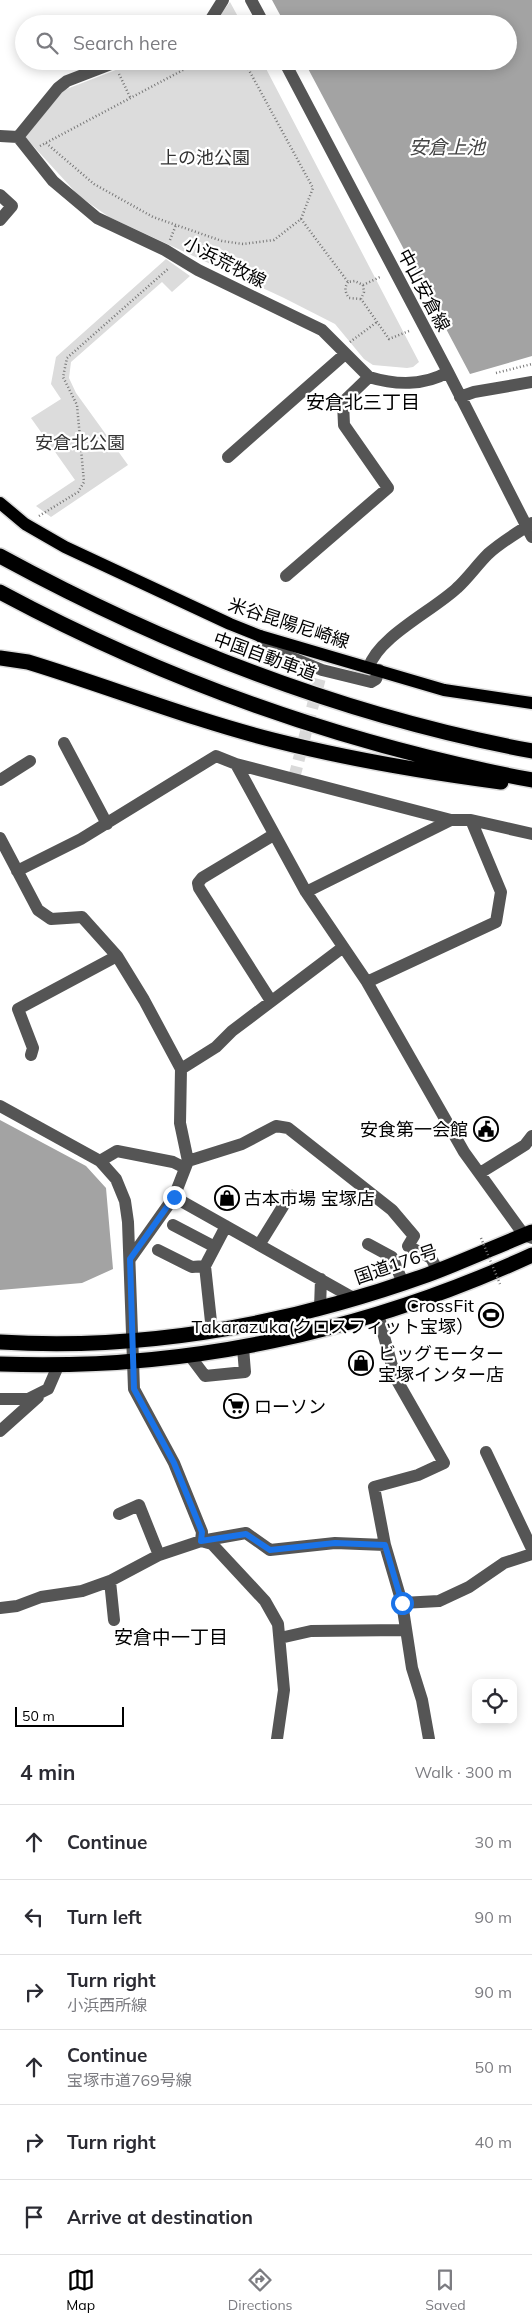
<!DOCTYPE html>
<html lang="en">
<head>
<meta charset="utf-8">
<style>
	body { margin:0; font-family:Mulish,"Noto Sans JP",sans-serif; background:#f7f7f7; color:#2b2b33 }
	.controls { position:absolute; right:15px; bottom:15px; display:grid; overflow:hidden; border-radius:10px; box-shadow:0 2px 12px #0003 }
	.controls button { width:45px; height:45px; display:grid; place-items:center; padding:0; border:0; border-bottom:1px solid #e1e1e2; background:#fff; color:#2b2b33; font:25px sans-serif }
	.scale { position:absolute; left:15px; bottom:12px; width:109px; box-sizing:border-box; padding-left:5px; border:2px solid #000; border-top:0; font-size:14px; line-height:18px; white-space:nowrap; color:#000; -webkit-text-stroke:4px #fff; paint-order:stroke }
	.stop { position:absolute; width:15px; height:15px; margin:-11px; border:4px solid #1a73e8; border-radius:50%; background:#fff }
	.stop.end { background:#1a73e8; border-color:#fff; box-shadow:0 1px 5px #0008 }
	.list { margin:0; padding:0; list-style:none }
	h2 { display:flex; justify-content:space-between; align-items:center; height:65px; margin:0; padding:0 20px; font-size:21px }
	h2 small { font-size:16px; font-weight:400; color:#7c7c81 }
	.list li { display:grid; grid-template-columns:32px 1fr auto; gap:15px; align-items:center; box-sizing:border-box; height:75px; padding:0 20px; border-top:1px solid #e1e1e2 }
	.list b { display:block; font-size:19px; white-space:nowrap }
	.list p { margin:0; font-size:16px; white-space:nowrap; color:#7c7c81 }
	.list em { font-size:16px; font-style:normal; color:#7c7c81 }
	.icon { flex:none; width:28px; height:28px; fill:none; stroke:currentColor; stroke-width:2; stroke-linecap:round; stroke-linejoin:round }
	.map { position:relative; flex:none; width:532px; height:1739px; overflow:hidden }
	.search { position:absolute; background:#fff; box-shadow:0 2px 12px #0003; left:15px; right:15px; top:15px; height:55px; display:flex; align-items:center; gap:12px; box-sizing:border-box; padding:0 18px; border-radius:28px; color:#7c7c81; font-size:19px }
	.sheet { height:515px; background:#fff }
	nav { display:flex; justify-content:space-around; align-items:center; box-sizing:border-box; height:70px; border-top:1px solid #e1e1e2; background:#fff; font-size:14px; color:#7c7c81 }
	nav a { display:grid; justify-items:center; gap:2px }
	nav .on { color:#000 }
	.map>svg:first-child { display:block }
</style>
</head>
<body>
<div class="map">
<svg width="532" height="1739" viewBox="0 0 532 1739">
	<rect width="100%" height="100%" fill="#fff"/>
	<!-- green -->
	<path fill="#dcdcdc" d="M230,2L242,24H213Z
		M139,61H262L419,362L413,367L407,368L373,365L364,359L335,324L284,298L109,217L79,196L25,137L64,90Z
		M166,259L190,276L172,292L162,282L71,362L69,378L76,393L128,465L51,517L36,506L75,480L31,418L61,399L51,384L56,357Z"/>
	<!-- water -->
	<path fill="#a3a3a3" d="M272,0H532V356L470,374L304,61H508V24H285Z
		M0,1120L86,1166L106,1188L113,1269L82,1283L0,1290Z"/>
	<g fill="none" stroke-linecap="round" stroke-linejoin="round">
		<!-- minor-tunnel -->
		<path stroke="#d9d9d9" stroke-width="12" stroke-dasharray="12 6" stroke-linecap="butt" d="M294,778L322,670"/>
		<defs>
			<path id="major" d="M0,503L25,524L65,547L230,624L260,636L444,690L532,703"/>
			<path id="highway" d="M0,556C167,647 345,716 532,751
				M0,592C166,681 347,745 532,780
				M0,658L28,662C110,687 190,719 273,740C348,759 425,772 501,782
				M0,1342C145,1351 290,1324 427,1275C462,1262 497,1246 532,1232
				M0,1364C184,1371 365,1332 532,1255"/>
		</defs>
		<!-- major casing -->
		<use href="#major" stroke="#dbdbdb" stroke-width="15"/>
		<!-- highway casing -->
		<use href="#highway" stroke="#dbdbdb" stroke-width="18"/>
		<!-- path -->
		<path stroke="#777" stroke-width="2.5" stroke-dasharray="1 2.5" stroke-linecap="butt" d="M119,74L130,97
			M46,143L94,184L153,217L222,241L243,244L274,240L301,219L313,188L244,61
			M40,146L200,61
			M301,219L348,282L355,281L363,285L380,277
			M170,240L176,225
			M348,282C344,288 345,292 349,298L361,299
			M363,285L364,292L361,299L389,339L409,331
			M350,342L377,322
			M496,373L532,364
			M39,516L78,492L84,482L77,405L63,377L67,358L169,268"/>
		<!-- minor -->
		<path stroke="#555" stroke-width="12" d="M251,0L264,24
			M208,24L223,0
			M284,61L448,372L532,537
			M0,136L18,137L53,181L97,218L165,250L198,270L322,330L369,377C395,385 424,386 448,372
			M18,137L58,88L67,81L119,61
			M0,195L12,206L0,220
			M460,397L474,392L532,382
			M228,457L345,354
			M286,576L388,488L344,425L343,402L369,377
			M260,636L273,650L322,670L371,682L376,679L379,670
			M369,667C378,637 434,610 457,588C468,578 477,565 488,554C501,542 517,533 532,523
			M64,743L107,824
			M236,764L306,892L367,982L464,1152L524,1235L532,1238
			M0,780L30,761
			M270,837L202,878L198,883L199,888L271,1001
			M0,838L38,910L51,919L82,917L117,956L144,1000L181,1069L180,1123L188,1161L174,1197L130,1259
			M17,871L81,839L216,756L236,764L451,820H471L532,834
			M306,892L451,820
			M367,982L496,922L501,892L471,820
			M31,1055L33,1048L18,1009L117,956
			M181,1069L216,1047L232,1031L342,948
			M0,1106L100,1161L116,1179L125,1201L128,1222L134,1389L174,1463L202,1532L201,1541L212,1544L265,1601L278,1624L284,1690L277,1739
			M100,1161L117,1151L173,1162L185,1168
			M188,1161L242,1144L276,1126L288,1128L392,1210L414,1236L408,1246L431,1258L438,1271
			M480,1173L525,1145L532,1136
			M174,1197L355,1299
			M173,1225L215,1247
			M368,1244L392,1257L403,1283
			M259,1245L290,1195
			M158,1250L192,1267L205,1266
			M320,1308L321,1279
			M378,1314L395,1377L444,1463L418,1475L374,1487L385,1545
			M212,1331L205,1266L226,1226
			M190,1356L205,1376L245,1372L243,1348
			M0,1399H28L48,1389L58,1366
			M0,1431L38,1397
			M486,1452L532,1549
			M119,1514L139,1505L159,1555
			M110,1581L114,1620
			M402,1603L439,1601L469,1587L504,1563L532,1554
			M0,1608L17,1606L41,1597L82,1591L110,1581L159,1555L201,1541L246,1533L270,1550L335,1543L385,1545L402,1603L412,1668L422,1700L429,1739
			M280,1638L311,1631L404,1630"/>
		<!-- major -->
		<use href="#major" stroke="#000" stroke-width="12"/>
		<!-- highway -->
		<use href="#highway" stroke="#000" stroke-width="15"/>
		<!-- path-bridge -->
		<path stroke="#777" stroke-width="2.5" stroke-dasharray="1 2.5" stroke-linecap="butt" d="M481,1238L500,1284"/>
	</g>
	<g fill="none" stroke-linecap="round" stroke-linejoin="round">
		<!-- route -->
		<path stroke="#1a73e8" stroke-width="6" d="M174,1197L130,1259L134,1389L174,1463L202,1532L201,1541L246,1534L270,1550L335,1543L385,1545L402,1603"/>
	</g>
	<!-- icons -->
	<defs>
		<symbol id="civic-ring" viewBox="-11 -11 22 22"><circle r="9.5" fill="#fff" stroke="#000" stroke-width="1.5"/><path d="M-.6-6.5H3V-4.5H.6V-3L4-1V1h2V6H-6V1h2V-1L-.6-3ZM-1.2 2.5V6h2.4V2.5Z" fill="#000"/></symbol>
		<symbol id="shop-ring" viewBox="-11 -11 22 22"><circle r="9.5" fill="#fff" stroke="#000" stroke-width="1.5"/><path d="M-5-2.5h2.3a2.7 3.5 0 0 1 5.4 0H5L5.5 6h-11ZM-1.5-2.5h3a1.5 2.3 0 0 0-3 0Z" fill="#000"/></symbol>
		<symbol id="stadium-ring" viewBox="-11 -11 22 22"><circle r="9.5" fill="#fff" stroke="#000" stroke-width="1.5"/><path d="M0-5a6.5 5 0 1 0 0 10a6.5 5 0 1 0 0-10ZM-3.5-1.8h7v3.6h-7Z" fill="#000"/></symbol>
		<symbol id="supermarket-ring" viewBox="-11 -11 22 22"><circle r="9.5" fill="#fff" stroke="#000" stroke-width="1.5"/><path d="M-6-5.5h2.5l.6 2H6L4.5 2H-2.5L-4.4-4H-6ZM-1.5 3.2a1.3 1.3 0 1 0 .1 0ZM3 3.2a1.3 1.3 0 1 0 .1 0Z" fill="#000"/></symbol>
	</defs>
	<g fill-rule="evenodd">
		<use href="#civic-ring" x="472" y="1115" width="28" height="28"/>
		<use href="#shop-ring" x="213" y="1184" width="28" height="28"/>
		<use href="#stadium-ring" x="477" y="1301" width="28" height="28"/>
		<use href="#shop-ring" x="347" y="1349" width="28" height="28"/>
		<use href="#supermarket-ring" x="222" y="1392" width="28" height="28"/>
	</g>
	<g text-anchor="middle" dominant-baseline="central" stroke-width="4.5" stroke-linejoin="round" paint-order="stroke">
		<!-- park labels -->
		<g font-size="18" fill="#333" stroke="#fff">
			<text x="205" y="157">上の池公園</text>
			<text x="80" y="442">安倉北公園</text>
		</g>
		<!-- street labels -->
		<g font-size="18" fill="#000" stroke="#fff">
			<text transform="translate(225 262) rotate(27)">小浜荒牧線</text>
			<text transform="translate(424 290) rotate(62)">中山安倉線</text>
			<text transform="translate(289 623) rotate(18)">米谷昆陽尼崎線</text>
			<text transform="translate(265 656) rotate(20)">中国自動車道</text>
			<text transform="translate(396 1264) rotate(-19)">国道176号</text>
		</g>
		<!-- poi labels -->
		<g font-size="18" fill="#000" stroke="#fff" text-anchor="start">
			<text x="468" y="1129" text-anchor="end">安食第一会館</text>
			<text x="244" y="1198">古本市場 宝塚店</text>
			<text x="474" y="1305" text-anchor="end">CrossFit<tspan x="474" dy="21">Takarazuka(クロスフィット宝塚）</tspan></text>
			<text x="378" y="1353">ビッグモーター<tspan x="378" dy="21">宝塚インター店</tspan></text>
			<text x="254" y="1406">ローソン</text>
		</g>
		<!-- water labels -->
		<g font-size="19" font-style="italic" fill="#444" stroke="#fff">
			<text x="447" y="147">安倉上池</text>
		</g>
		<!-- neighbourhood labels -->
		<g font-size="19" fill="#000" stroke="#fff">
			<text x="363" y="402">安倉北三丁目</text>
			<text x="171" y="1637">安倉中一丁目</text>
		</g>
	</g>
</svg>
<div class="controls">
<button><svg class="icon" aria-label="locate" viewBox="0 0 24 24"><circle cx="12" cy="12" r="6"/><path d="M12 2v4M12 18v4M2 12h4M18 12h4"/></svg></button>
</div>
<div class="scale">50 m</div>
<div class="stop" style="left:402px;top:1603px"></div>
<div class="stop end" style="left:174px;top:1197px"></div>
<div class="search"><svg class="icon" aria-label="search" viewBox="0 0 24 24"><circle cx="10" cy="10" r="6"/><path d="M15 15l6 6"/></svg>Search here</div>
</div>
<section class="sheet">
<h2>4 min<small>Walk · 300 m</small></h2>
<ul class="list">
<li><svg class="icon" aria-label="ahead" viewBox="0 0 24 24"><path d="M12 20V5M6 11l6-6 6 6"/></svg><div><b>Continue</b></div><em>30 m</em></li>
<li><svg class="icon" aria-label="left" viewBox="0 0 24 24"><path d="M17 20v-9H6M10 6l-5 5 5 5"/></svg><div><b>Turn left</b></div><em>90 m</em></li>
<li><svg class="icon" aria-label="right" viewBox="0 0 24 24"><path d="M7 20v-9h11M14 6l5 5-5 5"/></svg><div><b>Turn right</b><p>小浜西所線</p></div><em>90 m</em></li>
<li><svg class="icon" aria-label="ahead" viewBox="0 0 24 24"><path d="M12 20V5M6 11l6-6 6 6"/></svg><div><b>Continue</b><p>宝塚市道769号線</p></div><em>50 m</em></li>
<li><svg class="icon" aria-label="right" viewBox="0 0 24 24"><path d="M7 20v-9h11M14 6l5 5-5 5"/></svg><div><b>Turn right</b></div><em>40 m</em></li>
<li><svg class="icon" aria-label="arrive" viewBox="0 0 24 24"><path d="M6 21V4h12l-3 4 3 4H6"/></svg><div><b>Arrive at destination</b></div></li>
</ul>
</section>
<nav>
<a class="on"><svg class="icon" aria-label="map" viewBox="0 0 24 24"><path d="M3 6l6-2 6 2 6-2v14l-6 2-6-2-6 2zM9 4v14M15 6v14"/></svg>Map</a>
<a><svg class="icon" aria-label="directions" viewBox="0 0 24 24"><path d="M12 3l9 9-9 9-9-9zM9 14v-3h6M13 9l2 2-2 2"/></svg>Directions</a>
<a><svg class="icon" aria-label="saved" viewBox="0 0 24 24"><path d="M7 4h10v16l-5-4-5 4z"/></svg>Saved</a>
</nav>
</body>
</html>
